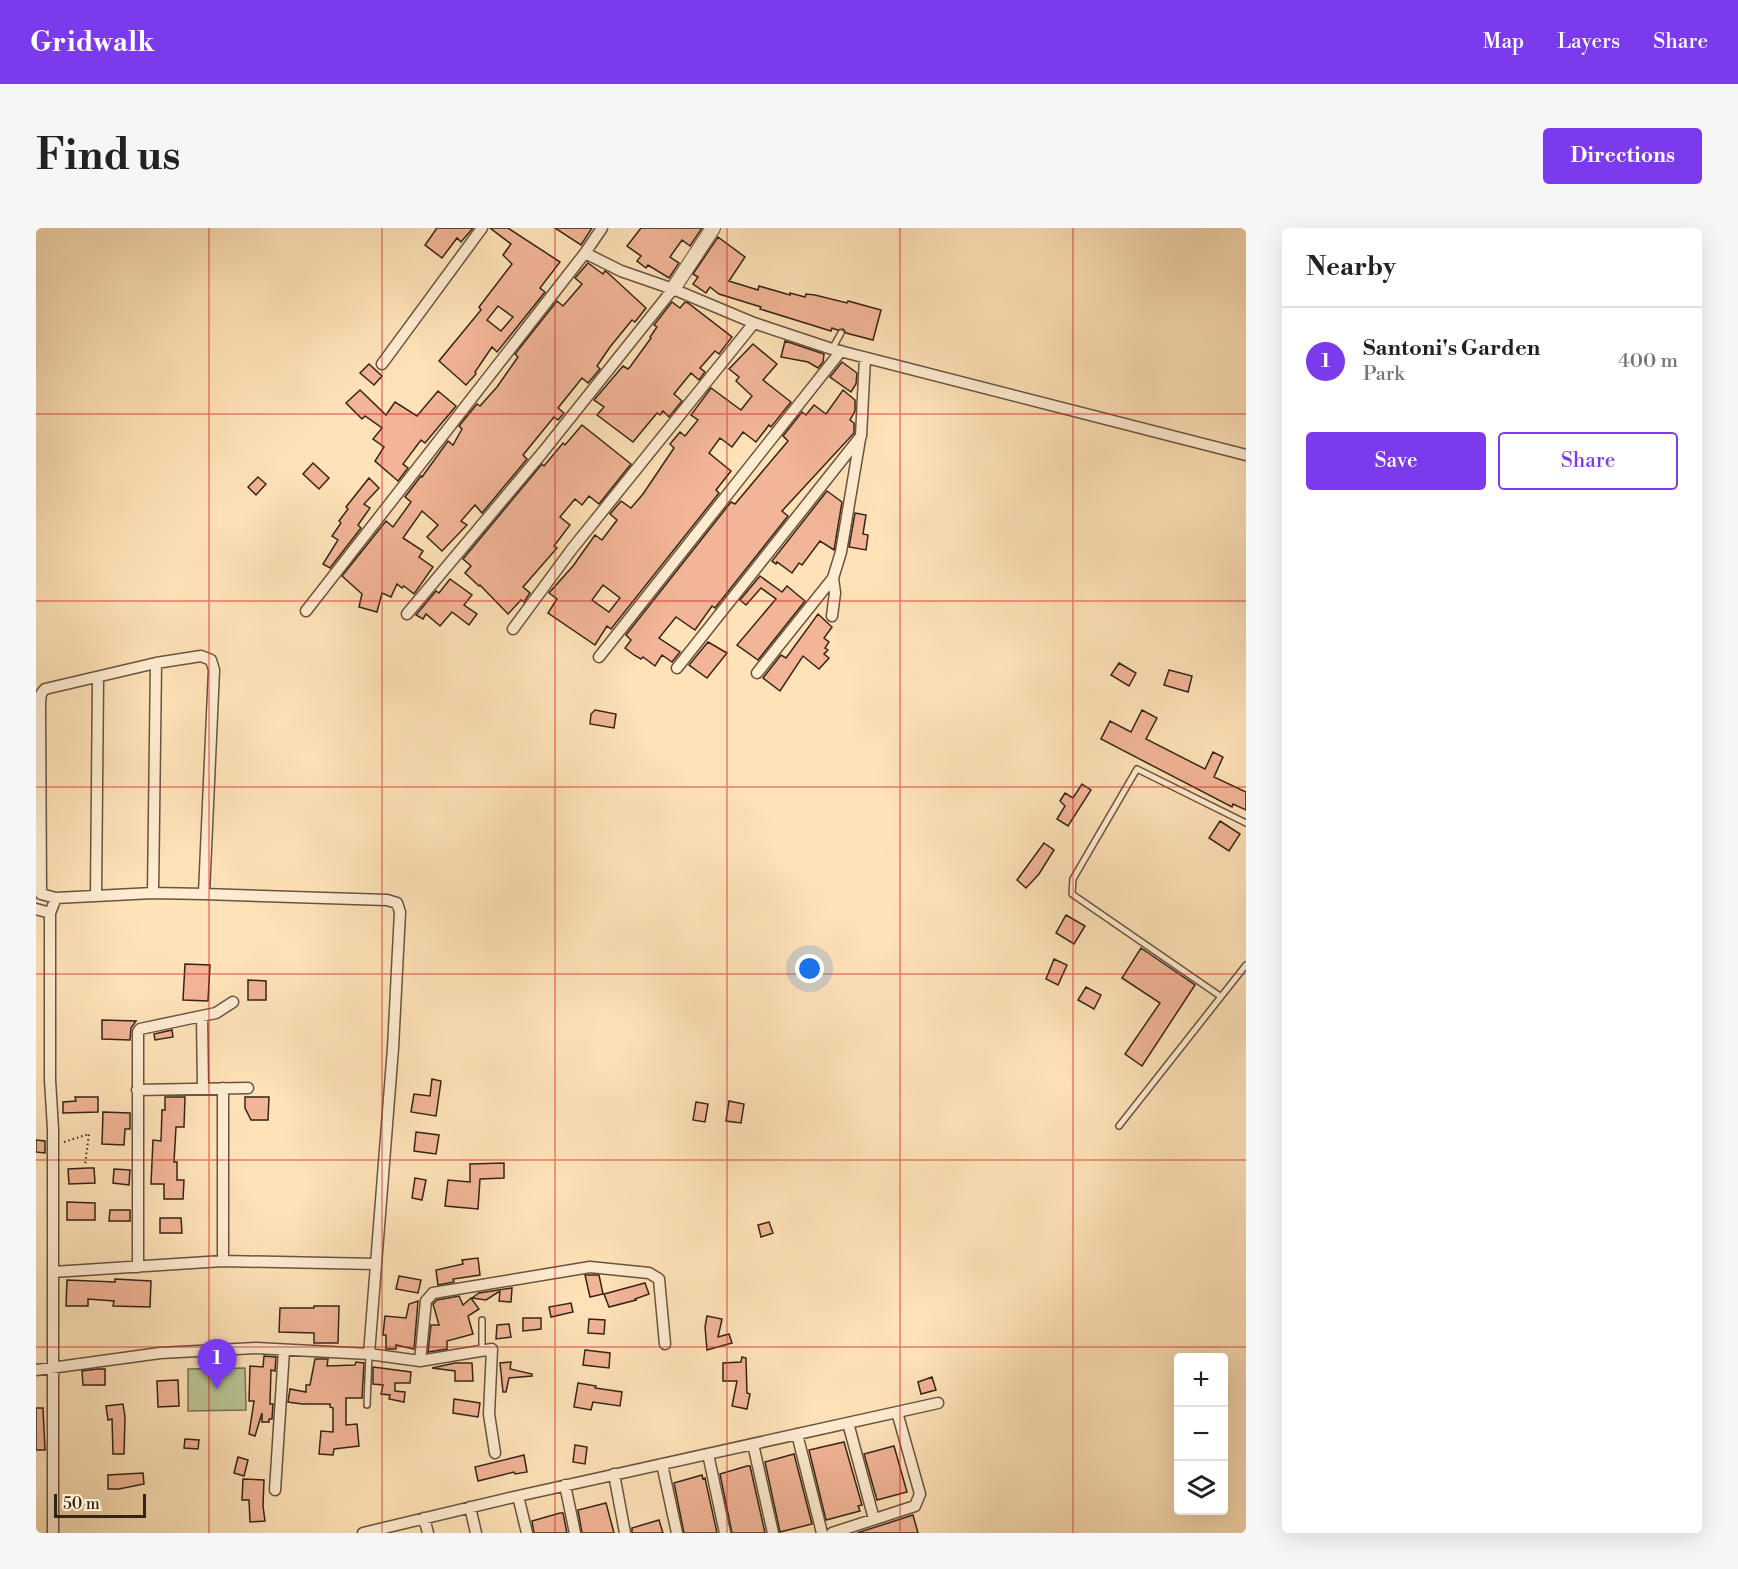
<!DOCTYPE html>
<html lang="en">
<head>
<meta charset="utf-8">
<style>
	body { margin:0; font-family:"Libre Bodoni",serif; background:#f6f6f6; color:#222 }
	.controls { position:absolute; right:18px; bottom:18px; display:grid; overflow:hidden; border-radius:6px; box-shadow:0 6px 24px #0002 }
	.controls button { width:54px; height:54px; display:grid; place-items:center; padding:0; border:0; border-bottom:2px solid #e0e0e0; background:#fff; color:#222; font:30px sans-serif }
	.scale { position:absolute; left:18px; bottom:15px; width:92px; box-sizing:border-box; padding-left:6px; border:3px solid #352415; border-top:0; font-size:16px; line-height:21px; white-space:nowrap; color:#352415; -webkit-text-stroke:4px #ffecd1; paint-order:stroke }
	.you { position:absolute; left:774px; top:741px; width:21px; height:21px; margin:-15px; border:4px solid #fff; border-radius:50%; background:#1a73e8; box-shadow:0 0 0 9px #1a73e833 }
	.badge { display:grid; place-items:center; width:39px; height:39px; border-radius:50%; background:#7c3aed; color:#fff; font-size:20px; font-weight:700 }
	.pin { position:absolute; translate:-50% -50px; filter:drop-shadow(0 2px 3px #0008) }
	.pin::after { content:''; position:absolute; top:32px; width:21px; height:18px; background:inherit; clip-path:polygon(0 0,100% 0,50% 100%) }
	.list { margin:0; padding:0; list-style:none }
	h2 { display:flex; justify-content:space-between; align-items:center; height:78px; margin:0; padding:0 24px; font-size:26px }
	h2 small { font-size:20px; font-weight:400; color:#767676 }
	.list li { display:grid; grid-template-columns:39px 1fr auto; gap:18px; align-items:center; box-sizing:border-box; height:108px; padding:0 24px; border-top:2px solid #e0e0e0 }
	.list b { display:block; font-size:22px; white-space:nowrap }
	.list p { margin:0; font-size:20px; white-space:nowrap; color:#767676 }
	.list em { font-size:20px; font-style:normal; color:#767676 }
	.actions { display:flex; gap:12px; padding:18px 24px }
	.actions a { flex:1; padding:14px 0; border:2px solid #7c3aed; border-radius:6px; text-align:center; font-size:21px; color:#7c3aed }
	.actions .main { background:#7c3aed; color:#fff }
	.icon { flex:none; width:33px; height:33px; fill:none; stroke:currentColor; stroke-width:2; stroke-linecap:round; stroke-linejoin:round }
	.map { position:relative; flex:none; width:1210px; height:1305px; overflow:hidden; border-radius:6px }
	header { display:flex; align-items:center; gap:36px; box-sizing:border-box; height:84px; padding:0 30px; background:#7c3aed; color:#fff }
	header strong { font-size:28px }
	nav { display:flex; gap:33px; margin-inline-start:auto; font-size:21px }
	.intro { display:flex; align-items:center; justify-content:space-between; box-sizing:border-box; height:144px; padding:0 36px }
	h1 { margin:0; font-size:42px }
	.button { padding:15px 27px; border-radius:6px; background:#7c3aed; color:#fff; font-size:21px; font-weight:700 }
	main { display:flex; gap:36px; padding:0 36px }
	aside { flex:1; background:#fff; border-radius:6px; box-shadow:0 6px 24px #0002 }
	.map>svg:first-child { display:block }
</style>
</head>
<body>
<header>
<strong>Gridwalk</strong>
<nav><a>Map</a><a>Layers</a><a>Share</a></nav>
</header>
<div class="intro"><h1>Find us</h1><a class="button">Directions</a></div>
<main>
<div class="map">
<svg width="1210" height="1305" viewBox="0 0 1210 1305">
	<rect width="100%" height="100%" fill="#ffe2b8"/>
	<filter id="stains"><feTurbulence type="fractalNoise" baseFrequency=".00333" numOctaves="4"/><feColorMatrix values="0 0 0 0 .2 0 0 0 0 .09 0 0 0 0 .02 0 0 0 .5 -.17"/></filter>
	<radialGradient id="worn" r=".72"><stop offset=".6" stop-color="#630" stop-opacity="0"/><stop offset="1" stop-color="#630" stop-opacity=".3"/></radialGradient>
	<!-- green -->
	<path fill="#bac494" stroke="#787454" stroke-width="1.5" d="M209,1140L210,1182L152,1183V1141Z"/>
	<!-- building -->
	<path fill="#f2b597" stroke="#352415" stroke-width="1.5" fill-rule="evenodd" d="M401,0H437L425,14L421,10L406,30L389,17Z
		M454,0H472L524,34L504,60L509,64L461,124L456,119L439,144L440,146L430,157L403,133L445,82L443,79L476,36L467,27L475,16ZM462,78L477,89L465,103L451,92Z
		M519,0H556L545,17Z
		M605,0H666L654,18L646,12L634,29L643,35L633,50L612,37L610,40L601,33L605,28L591,18Z
		M682,9L709,29L693,53L722,62L723,58L754,67V65L769,69L770,66L779,67L811,75L812,73L845,82L837,112L810,105L807,101L801,102L796,100L795,103L724,81L725,79L683,66L674,59L670,65L657,56L662,49L657,46Z
		M552,35L567,46L569,43L572,45L610,80L599,94L596,92L574,119L561,138L564,141L552,155L546,150L522,180L528,185L522,192L518,189L487,227L491,231L446,285L439,277L425,293L431,297L406,323L391,309L402,297L386,283L367,310L387,323L383,329L397,339L378,366L368,358L366,360L361,356L355,369L346,365L341,384L323,379L326,366L306,348L350,293L357,299L375,274L369,269L385,248L386,249L412,213L417,217L426,201L423,198L441,176L444,178L461,159L482,129L479,126L521,73L527,78L546,56L539,50Z
		M636,74L644,80L649,74L652,75L696,109L683,126L679,123L664,140L669,144L663,152L655,145L638,166L646,173L633,189L627,183L624,187L621,185L597,214L561,187L568,179L558,172L587,138L592,141L594,139L615,110L614,109L621,99L618,97Z
		M749,113L788,126L787,134L782,140L772,134L745,129Z
		M717,116L741,136L727,152L755,174L735,199L733,197L720,214L707,204L696,219L684,210L673,225L695,243L680,262L683,265L575,401L571,398L559,417L512,385L521,371L513,365L537,338L559,307L566,312L581,292L574,286L585,273L595,280L607,266L638,220L634,216L644,204L649,208L662,192L655,187L675,160L705,182L716,168L700,153L703,149L693,141ZM567,357L584,370L573,384L556,372Z
		M806,134L821,145L820,156L815,164L794,149Z
		M333,136L346,148L338,157L324,145Z
		M324,162L350,187L359,174L381,188L402,163L420,178L389,215L385,212L367,236L372,240L362,253L339,233L348,219L337,211L346,200L329,188L326,191L310,175Z
		M807,162L819,172V183L814,192L818,195V205L746,283L752,288L679,380L676,378L659,402L640,389L623,410L644,424L636,434L626,427L619,438L607,429L605,431L598,427L589,420L595,412L590,407L695,274L699,276L752,213L747,208L766,184L770,187L778,177L790,186Z
		M546,197L595,236L563,276L553,268L546,277L539,271L524,289L534,297L518,318L521,320L487,359L494,365L488,374L485,372L472,386L444,357L443,358L429,345L435,338L427,331L506,236L508,238L527,215L529,217Z
		M277,235L293,250L283,261L267,246Z
		M222,249L230,256L220,267L212,259Z
		M333,250L343,260L328,276L334,280L322,297L325,300L294,340L287,336L302,312L296,308L305,295L303,293L312,281L310,279Z
		M791,263L806,274L798,322L784,313L766,337L763,335L756,345L741,334L740,336L736,333Z
		M819,285L830,287L827,306L832,307L830,322L813,319Z
		M724,348L746,364L751,358L769,373L722,432L701,417L740,371L725,360L710,377L704,372Z
		M414,351L436,367L428,377L441,386L433,397L416,384L404,398L390,386L387,391L380,387L400,363L403,365Z
		M782,386L796,399L788,410L793,414L789,420L792,422L788,426L793,430L783,441L767,428L744,463L727,450L745,427L750,430Z
		M672,414L691,425L671,450L653,437Z
		M1083,435L1100,445L1093,458L1075,447Z
		M1133,442L1156,448L1152,464L1128,457Z
		M559,482L580,486L578,500L554,496L555,486Z
		M1106,482L1121,490L1110,511L1169,541L1177,524L1187,529L1178,549L1210,564V582L1197,576L1196,579L1065,511L1074,493L1095,504Z
		M1046,556L1055,562L1032,598L1021,591L1029,578L1024,573L1029,565L1037,570Z
		M1184,593L1204,606L1193,623L1173,610Z
		M1008,615L1018,622L1003,646L990,660L981,652Z
		M1030,687L1049,698L1038,716L1020,705Z
		M1105,720L1159,757L1106,838L1089,826L1124,775L1086,750Z
		M1018,731L1031,737L1022,757L1010,751Z
		M149,736L174,737L172,773L147,772Z
		M212,752L230,753V772H212Z
		M1050,759L1065,767L1058,781L1042,772Z
		M66,792L100,793L95,800L94,812L66,811Z
		M136,802L137,809L119,812L118,806Z
		M396,851L405,853L400,888L375,884L378,866L394,868Z
		M39,869H62V884L27,885V874L40,873Z
		M129,869H149L148,899H140L138,934H141V952H148L147,971H128V956H115L117,912L125,913L126,882H129Z
		M209,869H233L232,892H215L209,880Z
		M693,873L708,876L705,895L690,893Z
		M660,874L672,876L669,894L657,892Z
		M67,884L94,885V901H89L88,917L66,916Z
		M380,904L403,907L400,926L378,923Z
		M0,912L9,913V925L0,924Z
		M468,935V950L444,951L442,981L409,978L412,952L434,954V936Z
		M52,940H58L59,955L33,956L32,941Z
		M78,941L94,942L93,957L77,955Z
		M379,950L390,952L386,972L376,970Z
		M31,974L59,975V992H31Z
		M74,982H94V993H73Z
		M124,990H145L146,1005H124Z
		M733,994L737,1005L725,1009L722,997Z
		M442,1030L444,1047L417,1051L418,1054L402,1057L400,1042L427,1036L426,1032Z
		M549,1047H563L567,1066L554,1069Z
		M363,1048L385,1052L382,1065L360,1061Z
		M79,1051L115,1053L114,1079L77,1078L78,1073L52,1071V1078H30L31,1052L79,1054Z
		M609,1055L613,1066L599,1071L600,1072L573,1079L568,1066Z
		M476,1060L475,1074L463,1073L464,1063L450,1072L436,1070L443,1065Z
		M423,1068L427,1077L435,1070L443,1081L432,1088L437,1106L411,1113V1121L392,1124L395,1097H403L397,1076L401,1072Z
		M382,1073L378,1121L360,1117V1121H350V1107H347L349,1088L370,1090L373,1076Z
		M535,1075L537,1084L515,1089L513,1079Z
		M278,1078H303L302,1115H278V1105L243,1104L244,1080H278Z
		M671,1088L686,1091L682,1109L693,1106L696,1115L671,1122L669,1099Z
		M487,1090H505V1101L487,1103Z
		M553,1091L569,1092L568,1106L552,1105Z
		M473,1096L475,1109L460,1111L461,1097Z
		M549,1122L574,1125L573,1140L547,1137Z
		M228,1128L240,1129L239,1143L235,1142L234,1176H237L236,1191H233V1194H226V1185L219,1208L213,1206L218,1173H213L214,1138L227,1139Z
		M706,1129L710,1130L711,1165L714,1166L711,1181L696,1178L701,1153H687V1135L705,1134Z
		M279,1131H292L291,1138L319,1137L320,1134L328,1135L326,1170H310V1197L321,1196L323,1218L298,1221L297,1227L283,1226L285,1203L297,1204V1180L294,1179V1176H266L252,1174L254,1161L270,1164V1157H274Z
		M475,1134L474,1141L496,1146V1148L473,1150L470,1164H467L464,1135Z
		M419,1135H436L437,1153H419V1143L396,1140Z
		M337,1139L375,1144L374,1155H359V1163L369,1164L368,1174L353,1171L354,1167L345,1166L347,1157L337,1156Z
		M61,1141H69V1157H47L46,1143Z
		M896,1149L900,1162L885,1166L882,1154Z
		M142,1152L143,1178L122,1179L121,1153Z
		M542,1155L560,1158L559,1160L586,1164L584,1178L557,1174L555,1182L538,1179Z
		M418,1171L444,1175L442,1189L417,1185Z
		M87,1176L89,1189L88,1226H77L76,1191L72,1192L70,1178Z
		M0,1180H7L9,1222H0Z
		M149,1211L163,1212L162,1221L148,1220Z
		M808,1214L826,1277L822,1278L824,1283L790,1292L773,1222Z
		M539,1217L551,1219L549,1236L537,1234Z
		M858,1218L871,1264L841,1272L828,1226Z
		M758,1226L776,1296L744,1304L729,1234Z
		M488,1227L491,1244L479,1246L478,1244L442,1253L439,1239Z
		M202,1229L212,1232L208,1248L198,1245Z
		M711,1238H714L729,1305H696L684,1246Z
		M107,1245L108,1256L83,1261H72V1247Z
		M666,1247L667,1251L669,1250L681,1305H648L638,1255Z
		M207,1251L228,1252L227,1278L229,1293L214,1294L213,1272H206Z
		M570,1275L578,1305H546L542,1282Z
		M524,1285H527L531,1305H498L496,1293Z
		M877,1287L882,1305H821Z
		M623,1292L627,1305H596V1300Z"/>
	<g fill="none" stroke-linecap="round" stroke-linejoin="round">
		<defs>
			<path id="service" d="M796,121L805,105
				M1184,768L1036,666L1037,651L1101,541L1210,595
				M1083,898L1210,737
				M446,1122V1092
				M331,1177L333,1126"/>
			<path id="minor" d="M549,25L585,43L637,61L718,95L796,121L1210,227
				M346,136L446,0
				M270,383L549,25L566,0
				M371,386L507,224L637,61
				M796,388L799,365L797,350
				M477,401L536,321L718,95
				M165,428L175,432L178,442L168,666L117,665L20,670L5,666L4,474L5,466L9,461L120,435Z
				M563,429L805,123
				M641,440L825,208L829,130
				M721,445L797,350L805,324L824,211
				M117,665L120,435
				M60,668L62,449
				M0,681L14,685
				M166,788L167,860
				M101,862L212,860
				M187,1033L340,1036
				M102,1039V804L104,801L180,785L197,774
				M17,1044L187,1033V860
				M333,1126L384,1133L456,1121L453,1186L459,1225
				M384,1133L390,1073L397,1065L554,1039L613,1045L623,1051L629,1116
				M0,1142L124,1125L220,1120L333,1126L357,820L364,684L361,675L351,672L168,666
				M812,1195L838,1291
				M761,1206L786,1305
				M717,1216L737,1305
				M672,1226L689,1305
				M626,1236L641,1305
				M578,1246L589,1305
				M529,1257L539,1305
				M239,1262L248,1122
				M482,1268L491,1305
				M434,1279L440,1305
				M388,1290L392,1305
				M17,1305V901L14,852V685L20,670
				M327,1305L482,1268L902,1175
				M796,1305L879,1278L884,1266L861,1184"/>
			<path id="tertiary" d="M637,61L677,0"/>
		</defs>
		<!-- service casing -->
		<use href="#service" stroke="#68543e" stroke-width="8"/>
		<!-- minor casing -->
		<use href="#minor" stroke="#68543e" stroke-width="13"/>
		<!-- tertiary casing -->
		<use href="#tertiary" stroke="#68543e" stroke-width="16"/>
		<!-- path -->
		<path stroke="#352415" stroke-width="2" stroke-dasharray="1.5 3" stroke-linecap="butt" d="M28,914L53,906L49,937"/>
		<!-- service -->
		<use href="#service" stroke="#ffecd1" stroke-width="5"/>
		<!-- minor -->
		<use href="#minor" stroke="#ffecd1" stroke-width="10"/>
		<!-- tertiary -->
		<use href="#tertiary" stroke="#ffecd1" stroke-width="14"/>
	</g>
	<!-- grid -->
	<path fill="none" stroke="#d62828" stroke-width="1.5" stroke-opacity="0.55" d="M173,0V1305M346,0V1305M519,0V1305M691,0V1305M864,0V1305M1037,0V1305M0,186H1210M0,373H1210M0,559H1210M0,746H1210M0,932H1210M0,1119H1210"/>
	<rect width="100%" height="100%" filter="url(#stains)"/>
	<rect width="100%" height="100%" fill="url(#worn)"/>
</svg>
<div class="controls">
<button>+</button>
<button>−</button>
<button><svg class="icon" aria-label="layers" viewBox="0 0 24 24"><path d="M12 4l9 5-9 5-9-5zM3 14l9 5 9-5"/></svg></button>
</div>
<div class="scale">50 m</div>
<div class="you"></div>
<div class="pin badge" style="left:181px;top:1161px">1</div>
</div>
<aside>
<h2>Nearby<small></small></h2>
<ul class="list">
<li><span class="badge">1</span><div><b>Santoni's Garden</b><p>Park</p></div><em>400 m</em></li>
</ul>
<div class="actions"><a class="main">Save</a><a>Share</a></div>
</aside>
</main>
</body>
</html>
